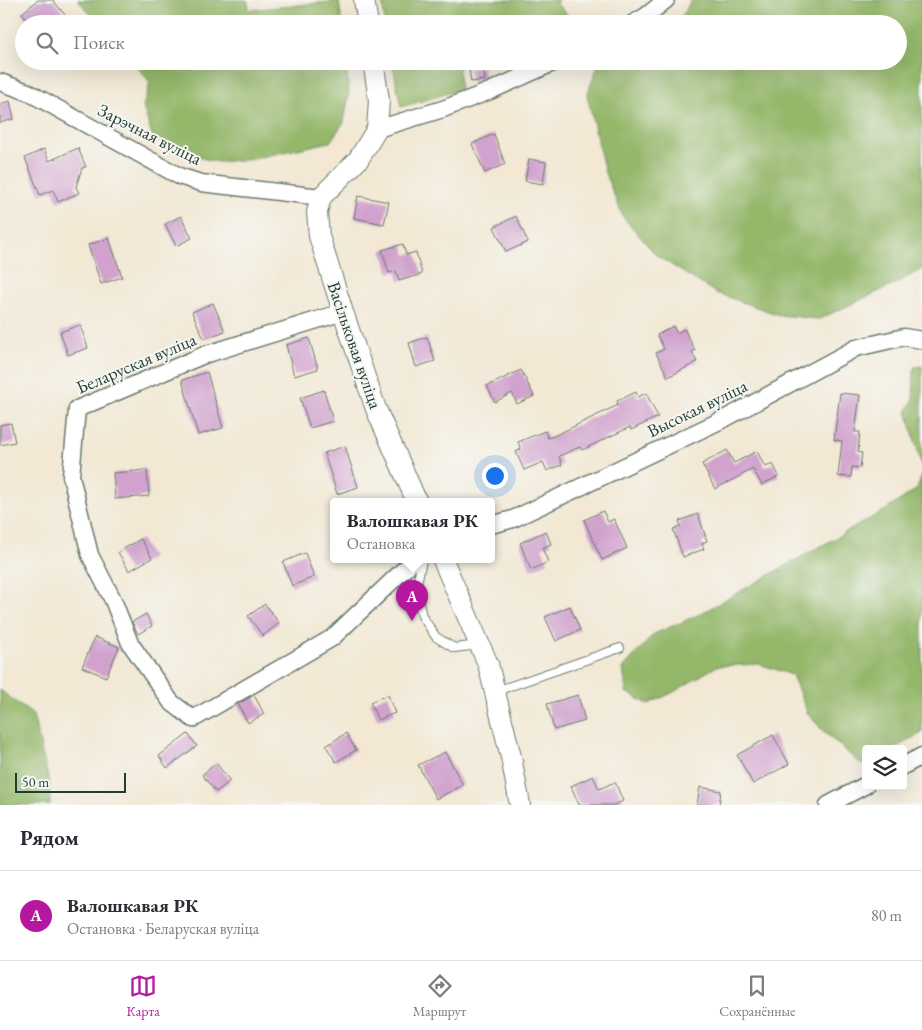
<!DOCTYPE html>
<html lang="ru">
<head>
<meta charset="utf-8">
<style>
	body { margin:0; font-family:"EB Garamond",serif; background:#f7f7f7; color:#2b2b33 }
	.controls { position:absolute; right:15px; bottom:15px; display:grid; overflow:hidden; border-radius:5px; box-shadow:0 5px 20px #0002 }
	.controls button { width:45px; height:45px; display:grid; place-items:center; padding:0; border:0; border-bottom:1px solid #e1e1e2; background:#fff; color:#2b2b33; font:25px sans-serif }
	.scale { position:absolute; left:15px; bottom:12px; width:111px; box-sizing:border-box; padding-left:5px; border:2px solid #1f3d34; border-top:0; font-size:14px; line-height:18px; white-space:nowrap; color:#1f3d34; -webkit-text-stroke:4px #f6f6f2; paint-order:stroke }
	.you { position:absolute; left:494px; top:475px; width:18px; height:18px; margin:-12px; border:4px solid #fff; border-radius:50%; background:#1a73e8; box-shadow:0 0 0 8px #1a73e833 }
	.badge { display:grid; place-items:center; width:32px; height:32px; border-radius:50%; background:#b5179e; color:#fff; font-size:16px; font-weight:700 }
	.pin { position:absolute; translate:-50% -41px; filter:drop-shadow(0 1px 2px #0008) }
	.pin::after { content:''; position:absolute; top:26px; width:18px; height:15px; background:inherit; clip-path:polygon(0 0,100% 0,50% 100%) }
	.popup { position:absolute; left:330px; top:498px; width:165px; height:65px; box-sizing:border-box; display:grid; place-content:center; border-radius:5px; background:#fff; filter:drop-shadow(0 1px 4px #0005); font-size:16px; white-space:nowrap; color:#7c7c81 }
	.popup b { font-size:19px; color:#2b2b33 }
	.popup::after { content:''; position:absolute; left:50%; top:100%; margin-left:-10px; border:10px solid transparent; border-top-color:#fff }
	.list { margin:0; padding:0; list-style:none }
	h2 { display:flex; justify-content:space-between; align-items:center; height:65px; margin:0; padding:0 20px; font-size:21px }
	h2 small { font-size:16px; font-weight:400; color:#7c7c81 }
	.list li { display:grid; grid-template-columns:32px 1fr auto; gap:15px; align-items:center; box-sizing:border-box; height:90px; padding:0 20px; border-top:1px solid #e1e1e2 }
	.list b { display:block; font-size:19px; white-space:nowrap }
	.list p { margin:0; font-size:16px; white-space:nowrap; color:#7c7c81 }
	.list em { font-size:16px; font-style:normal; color:#7c7c81 }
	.icon { flex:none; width:28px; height:28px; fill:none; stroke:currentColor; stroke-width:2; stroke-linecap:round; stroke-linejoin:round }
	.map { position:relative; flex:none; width:922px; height:805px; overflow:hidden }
	.search { position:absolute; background:#fff; box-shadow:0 5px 20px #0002; left:15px; right:15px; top:15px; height:55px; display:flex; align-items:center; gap:12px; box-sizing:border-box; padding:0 18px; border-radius:28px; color:#7c7c81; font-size:19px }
	.sheet { height:155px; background:#fff }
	nav { display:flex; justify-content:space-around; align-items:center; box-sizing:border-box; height:70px; border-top:1px solid #e1e1e2; background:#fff; font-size:14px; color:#7c7c81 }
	nav a { display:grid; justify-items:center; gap:2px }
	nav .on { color:#b5179e }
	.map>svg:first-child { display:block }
</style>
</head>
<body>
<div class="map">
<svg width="922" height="805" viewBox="0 0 922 805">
	<rect width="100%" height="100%" fill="#f6f6f2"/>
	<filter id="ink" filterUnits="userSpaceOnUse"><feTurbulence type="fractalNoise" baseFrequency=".02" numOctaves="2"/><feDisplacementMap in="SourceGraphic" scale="10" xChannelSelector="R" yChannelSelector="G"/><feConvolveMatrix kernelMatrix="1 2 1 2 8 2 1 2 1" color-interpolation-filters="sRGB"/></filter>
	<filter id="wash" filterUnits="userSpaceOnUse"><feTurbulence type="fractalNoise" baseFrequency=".0096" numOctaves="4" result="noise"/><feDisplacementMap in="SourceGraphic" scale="20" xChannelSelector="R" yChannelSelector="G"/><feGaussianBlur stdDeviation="1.12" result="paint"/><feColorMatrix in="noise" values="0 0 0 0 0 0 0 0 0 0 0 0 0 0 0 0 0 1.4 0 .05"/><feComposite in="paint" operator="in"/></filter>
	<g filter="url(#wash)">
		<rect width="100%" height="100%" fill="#f2e8d4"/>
		<!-- forest -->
		<path fill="#94b76b" stroke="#5a7a50" d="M78,0H247L250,10L339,1L342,24H99Z
			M382,0H558L556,3L577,24H385Z
			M691,0H922V269L895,284L819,319L779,315L716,293L657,256L623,217L605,173L587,95L598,65L606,61H898V24H675L685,12Z
			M132,61H346L349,93L344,122L330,142L251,159L218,162L185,154L152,135L143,107L150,82Z
			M392,61H458L460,90L401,107Z
			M922,366V467L907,411L913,400L914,367Z
			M922,475V733L893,749H866V763L862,765L825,733L808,714L792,675L759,664L717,666L672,693L648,704L626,692L623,668L654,634L698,615L887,509L917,489Z
			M0,690L33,715L49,781L50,805H0Z"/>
		<g id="blocks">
			<!-- building -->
			<path fill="#d0a2cd" d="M38,0H53L72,24H30L22,13Z
				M483,67L485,80L471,82L469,69Z
				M10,101L14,119L0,123V104Z
				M494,134L505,164L485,173L472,144Z
				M78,148L86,167L82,168L76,187L79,193L58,202L53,190L40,195L25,158L44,149L49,161Z
				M529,159L546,162L543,184L525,181Z
				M358,196L389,202L384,224L354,218Z
				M181,216L192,238L176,246L165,224Z
				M516,216L528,242L506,252L494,227Z
				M109,238L122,277L101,284L88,245Z
				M403,244L406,255L416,252L422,274L399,281L396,271L389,273L382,250Z
				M213,303L225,331L204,339L192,312Z
				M80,325L88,348L68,355L60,332Z
				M673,326L677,333L684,329L695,350L692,352L697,362L668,377L656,353L664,349L657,335Z
				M427,337L435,361L416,367L409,343Z
				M309,338L318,369L294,376L286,345Z
				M521,370L534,396L517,404L512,393L495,402L487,386Z
				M207,372L223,428L198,435L182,380Z
				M324,390L333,421L310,428L300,398Z
				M636,392L638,397L646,393L658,417L631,430L630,427L582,450L580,447L559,456L562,465L547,471L543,462L524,470L516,452L521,449L518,442L545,431L548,438L554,436L618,405L617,401Z
				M840,393L860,395L855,432H860L858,452L862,453L860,468L852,467L851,477L838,476L842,441L834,440Z
				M11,423L15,442L0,445V425Z
				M345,446L358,487L337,494L324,453Z
				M727,450L734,463L757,451L765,467L773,464L779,476L762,485L753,469L715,489L702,464Z
				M147,470L149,496L115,499L113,473Z
				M603,511L608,522L614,519L627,548L602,560L584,520Z
				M698,514L707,541L702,543L704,549L683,557L673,529L681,527L679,521Z
				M546,531L551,544L542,548L548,562L531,570L520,543Z
				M141,539L152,558L129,571L118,552Z
				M305,553L314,577L292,586L283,562Z
				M265,604L279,623L263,636L248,616Z
				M570,606L580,630L556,641L545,617Z
				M146,614L152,626L138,634L132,622Z
				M95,637L119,647L106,677L82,667Z
				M254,695L264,714L248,723L238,704Z
				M388,695L395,713L378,720L370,702Z
				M578,695L585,721L554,730L547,704Z
				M346,733L356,750L336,762L326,746Z
				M188,734L197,746L167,768L159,756Z
				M773,735L789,764L753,784L737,755Z
				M445,752L463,785L436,799L418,765Z
				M216,763L230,781L216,792L202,775Z
				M593,776L599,789L615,782L623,801L614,805H579L571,786Z
				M700,787L721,791L719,805H697Z"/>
		</g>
	</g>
	<g filter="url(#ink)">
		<use href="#blocks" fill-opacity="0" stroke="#69796c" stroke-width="1"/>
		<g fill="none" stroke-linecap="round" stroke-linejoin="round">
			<defs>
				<path id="service" d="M422,560L416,588L422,616L436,637L454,648L480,645
					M496,691L620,648"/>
				<path id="minor" d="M632,24L646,16L666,0
					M0,82L28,92L179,176L201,183L321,197
					M377,129L443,109L490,91L557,61
					M343,312L204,355L77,409L71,476L90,555L113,600L130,643L171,702L193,719L332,638L414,560
					M491,525L513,519L726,418L856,348L904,337L922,340
					M903,766L922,756
					M828,805L866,785"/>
				<path id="tertiary" d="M364,0L368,24
					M373,61L379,100L377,129L358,160L321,197L317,212L319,236L343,312L376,409L417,502
					M443,560L488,664L511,757L520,805"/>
			</defs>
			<!-- service casing -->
			<use href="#service" stroke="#69796c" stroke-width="10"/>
			<!-- minor casing -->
			<use href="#minor" stroke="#69796c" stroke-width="19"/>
			<!-- tertiary casing -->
			<use href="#tertiary" stroke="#69796c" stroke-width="22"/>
			<!-- service -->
			<use href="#service" stroke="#fff" stroke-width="8"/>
			<!-- minor -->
			<use href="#minor" stroke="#fff" stroke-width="16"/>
			<!-- tertiary -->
			<use href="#tertiary" stroke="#fff" stroke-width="20"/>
		</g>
	</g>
	<g text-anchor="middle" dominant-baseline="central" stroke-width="4" stroke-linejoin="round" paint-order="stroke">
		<!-- street labels -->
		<g font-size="18" fill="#1f3d34" stroke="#f6f6f2">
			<text transform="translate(150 134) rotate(27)">Зарэчная вуліца</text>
			<text transform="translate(355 345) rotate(71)">Васільковая вуліца</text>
			<text transform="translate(136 363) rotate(-23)">Беларуская вуліца</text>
			<text transform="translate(697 408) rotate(-26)">Высокая вуліца</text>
		</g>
	</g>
</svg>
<div class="controls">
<button><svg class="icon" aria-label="layers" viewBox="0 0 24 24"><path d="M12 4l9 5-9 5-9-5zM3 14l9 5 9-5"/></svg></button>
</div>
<div class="scale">50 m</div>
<div class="you"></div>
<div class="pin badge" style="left:412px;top:621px">A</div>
<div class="popup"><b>Валошкавая РК</b>Остановка</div>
<div class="search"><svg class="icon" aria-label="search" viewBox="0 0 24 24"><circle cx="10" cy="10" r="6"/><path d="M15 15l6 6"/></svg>Поиск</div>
</div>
<section class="sheet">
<h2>Рядом<small></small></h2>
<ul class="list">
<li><span class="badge">A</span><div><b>Валошкавая РК</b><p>Остановка · Беларуская вуліца</p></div><em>80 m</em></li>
</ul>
</section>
<nav>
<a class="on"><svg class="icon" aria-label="map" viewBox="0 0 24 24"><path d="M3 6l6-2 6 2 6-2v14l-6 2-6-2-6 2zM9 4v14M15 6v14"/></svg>Карта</a>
<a><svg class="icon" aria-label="directions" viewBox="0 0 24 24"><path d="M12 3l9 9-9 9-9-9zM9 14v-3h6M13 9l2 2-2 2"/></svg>Маршрут</a>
<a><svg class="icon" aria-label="saved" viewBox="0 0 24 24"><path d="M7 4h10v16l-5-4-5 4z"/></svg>Сохранённые</a>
</nav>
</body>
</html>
